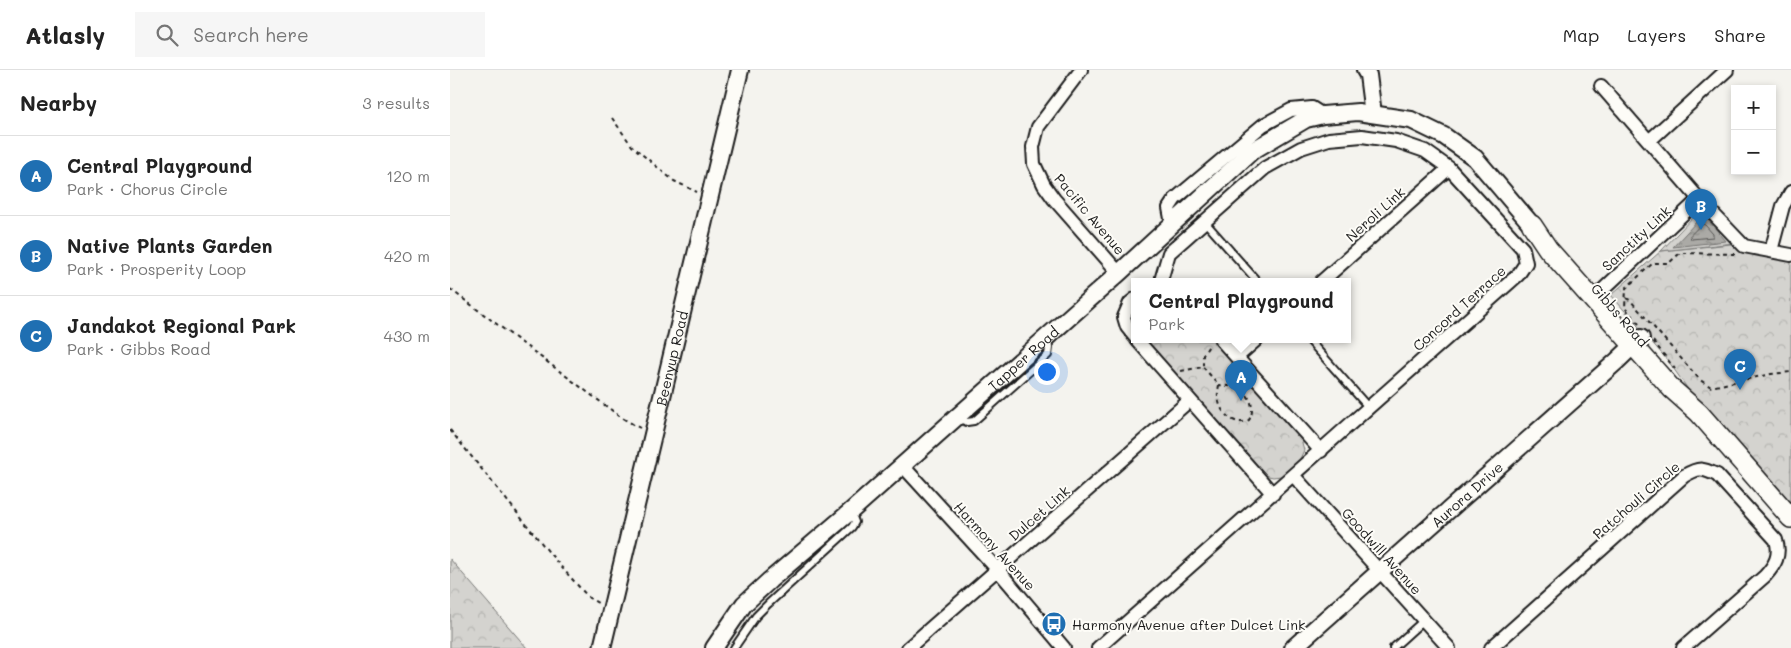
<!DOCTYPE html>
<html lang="en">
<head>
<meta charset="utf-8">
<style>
	body { margin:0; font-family:Mali,sans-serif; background:#f6f6f6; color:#222 }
	.controls { position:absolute; right:15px; top:15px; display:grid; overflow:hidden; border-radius:0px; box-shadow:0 2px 8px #0003 }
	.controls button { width:45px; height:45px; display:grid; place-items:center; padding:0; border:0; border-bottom:1px solid #e0e0e0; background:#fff; color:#222; font:25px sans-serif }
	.you { position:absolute; left:596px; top:301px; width:18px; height:18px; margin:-12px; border:4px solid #fff; border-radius:50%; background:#1a73e8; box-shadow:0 0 0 8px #1a73e833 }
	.badge { display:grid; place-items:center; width:32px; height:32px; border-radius:50%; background:#1f6fb2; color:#fff; font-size:16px; font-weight:700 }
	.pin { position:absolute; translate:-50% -41px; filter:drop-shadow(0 1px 2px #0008) }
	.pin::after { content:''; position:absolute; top:26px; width:18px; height:15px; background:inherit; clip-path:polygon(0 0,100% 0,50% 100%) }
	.popup { position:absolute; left:681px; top:208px; width:220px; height:65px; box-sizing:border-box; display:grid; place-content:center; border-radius:0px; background:#fff; filter:drop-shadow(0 1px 4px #0005); font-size:16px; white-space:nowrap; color:#767676 }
	.popup b { font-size:19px; color:#222 }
	.popup::after { content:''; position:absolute; left:50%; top:100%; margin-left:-10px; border:10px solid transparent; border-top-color:#fff }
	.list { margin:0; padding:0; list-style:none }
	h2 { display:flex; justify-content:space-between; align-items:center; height:65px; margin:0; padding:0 20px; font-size:21px }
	h2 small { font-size:16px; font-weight:400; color:#767676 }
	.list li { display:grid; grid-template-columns:32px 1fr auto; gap:15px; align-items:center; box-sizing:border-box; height:80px; padding:0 20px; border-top:1px solid #e0e0e0 }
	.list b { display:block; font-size:19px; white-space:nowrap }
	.list p { margin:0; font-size:16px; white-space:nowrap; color:#767676 }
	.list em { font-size:16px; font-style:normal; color:#767676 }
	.icon { flex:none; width:28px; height:28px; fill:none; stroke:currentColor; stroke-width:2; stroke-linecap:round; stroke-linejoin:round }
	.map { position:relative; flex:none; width:1341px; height:578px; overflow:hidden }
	header { display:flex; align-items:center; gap:30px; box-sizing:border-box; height:70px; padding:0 25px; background:#fff; border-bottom:1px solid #e0e0e0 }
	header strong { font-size:24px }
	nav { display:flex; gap:28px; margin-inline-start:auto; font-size:18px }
	.search { width:350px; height:45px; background:#f6f6f6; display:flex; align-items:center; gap:12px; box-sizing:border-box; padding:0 18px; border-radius:0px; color:#767676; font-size:19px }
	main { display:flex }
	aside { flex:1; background:#fff }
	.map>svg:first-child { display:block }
</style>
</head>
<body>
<header>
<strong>Atlasly</strong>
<div class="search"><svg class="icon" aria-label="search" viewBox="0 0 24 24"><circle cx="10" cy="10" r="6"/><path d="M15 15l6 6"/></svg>Search here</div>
<nav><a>Map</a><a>Layers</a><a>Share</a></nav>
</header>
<main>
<aside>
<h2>Nearby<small>3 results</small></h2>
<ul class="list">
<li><span class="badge">A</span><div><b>Central Playground</b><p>Park · Chorus Circle</p></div><em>120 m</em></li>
<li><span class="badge">B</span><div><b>Native Plants Garden</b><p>Park · Prosperity Loop</p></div><em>420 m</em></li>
<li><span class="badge">C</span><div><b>Jandakot Regional Park</b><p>Park · Gibbs Road</p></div><em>430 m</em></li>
</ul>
</aside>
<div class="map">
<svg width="1341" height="578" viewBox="0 0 1341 578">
	<defs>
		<pattern id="park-crowns" width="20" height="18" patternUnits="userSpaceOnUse" patternTransform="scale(1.25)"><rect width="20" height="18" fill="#d4d3cf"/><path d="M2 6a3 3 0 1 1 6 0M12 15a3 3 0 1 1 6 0" fill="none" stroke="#b5b5b1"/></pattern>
		<pattern id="water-ripples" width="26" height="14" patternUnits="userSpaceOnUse" patternTransform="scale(1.25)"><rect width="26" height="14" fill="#abaaa6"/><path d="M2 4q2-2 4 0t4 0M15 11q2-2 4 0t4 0" fill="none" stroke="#8a8a86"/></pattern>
	</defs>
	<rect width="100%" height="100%" fill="#f4f3ee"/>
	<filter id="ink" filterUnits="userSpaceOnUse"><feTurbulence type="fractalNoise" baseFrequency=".02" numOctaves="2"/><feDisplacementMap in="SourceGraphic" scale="10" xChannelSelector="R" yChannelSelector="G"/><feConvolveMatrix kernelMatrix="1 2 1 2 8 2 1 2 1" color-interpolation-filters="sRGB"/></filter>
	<g filter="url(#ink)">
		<!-- park -->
		<path fill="url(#park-crowns)" stroke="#787876" d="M1281,174L1292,180L1341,188V441L1258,348L1219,292L1161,225L1211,181Z
			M694,270H764L851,369L854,380L849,391L831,406L823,407L814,405Z
			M0,489L77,578H0Z"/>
		<!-- garden -->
		<path fill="#d4d3cf" stroke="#787876" d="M1244,146H1258L1284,173L1211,181Z"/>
		<!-- water -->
		<path fill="url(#water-ripples)" stroke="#72716f" d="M1249,149H1257L1276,171L1223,177Z"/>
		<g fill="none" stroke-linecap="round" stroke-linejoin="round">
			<!-- shore -->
			<path stroke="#555553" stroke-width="1" d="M1252,154L1255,155L1263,164V167L1241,169L1240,166Z"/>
			<defs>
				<path id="service" d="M755,152L808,212
					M859,270L919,338
					M509,349L517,352L524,351L598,285L599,278L598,267
					M284,578L306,546L318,534L402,457L405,452L401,442
					M943,578L974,550"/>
				<path id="minor" d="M631,0L588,57L583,77L584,94L594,115L604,129L669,203
					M1151,16L1249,129L1294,176L1341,185
					M1199,71L1277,0
					M722,154L719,138L725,129L813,55L841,40L862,38L873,45
					M1321,181L1333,136L1341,122
					M871,212L999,98
					M685,229L680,233L674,247L677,257L685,267
					M1143,229L1249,129
					M687,270L823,424
					M771,270L871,381
					M787,287L806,270
					M452,395L547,499L614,578
					M843,405L999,578
					M458,578L740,330
					M648,578L1068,205L1076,193L1073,179L999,98L975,81L946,71L912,66L879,69L851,78L815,98L719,183L712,207
					M1041,578L1234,406C1249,397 1252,398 1267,405L1326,470C1331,485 1325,495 1315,506L1233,578"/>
				<g id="tertiary">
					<path d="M915,0L918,5L923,44"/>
					<path id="s1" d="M152,578L290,0"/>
					<path id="s2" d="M264,578L294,534L320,510L401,441L669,203L802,81L856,49L873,45L908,42L961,50L994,66L1025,88L1082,155"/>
					<path id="s3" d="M843,578L1167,291L1191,268"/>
				</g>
				<path id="secondary" d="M1082,155L1098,179L1222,319L1249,343L1341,448"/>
			</defs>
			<!-- service casing -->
			<use href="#service" stroke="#1c1c1c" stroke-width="10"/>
			<!-- minor casing -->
			<use href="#minor" stroke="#1c1c1c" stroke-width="16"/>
			<!-- tertiary casing -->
			<use href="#tertiary" stroke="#1c1c1c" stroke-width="20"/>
			<!-- secondary casing -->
			<use href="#secondary" stroke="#1c1c1c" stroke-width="22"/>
			<!-- path -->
			<path stroke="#1c1c1c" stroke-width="2" stroke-dasharray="4 4" stroke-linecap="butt" d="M162,48L182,76L224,111L247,122
				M0,219L172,348L190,358
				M1176,228L1180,230L1250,310L1261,317L1321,304L1341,302
				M1189,254L1175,238L1176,218L1203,193H1219L1230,183L1287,184
				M1203,271L1225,299
				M753,297L769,315C768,321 767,326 769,332C772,345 786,357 799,350C806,339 800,324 789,318C784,316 775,316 769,315
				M731,301L753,297V285L760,274
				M0,360L106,491L139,528L148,533"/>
			<!-- service -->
			<use href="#service" stroke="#fdfcf7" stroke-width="6"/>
			<!-- minor -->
			<use href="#minor" stroke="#fdfcf7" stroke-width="12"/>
			<!-- tertiary -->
			<use href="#tertiary" stroke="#fdfcf7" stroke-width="16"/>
			<!-- secondary -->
			<use href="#secondary" stroke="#fdfcf7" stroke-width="19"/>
		</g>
	</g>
	<!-- icons -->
	<defs>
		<symbol id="bus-disc" viewBox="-11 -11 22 22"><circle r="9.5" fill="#1f6fb2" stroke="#fdfcf7"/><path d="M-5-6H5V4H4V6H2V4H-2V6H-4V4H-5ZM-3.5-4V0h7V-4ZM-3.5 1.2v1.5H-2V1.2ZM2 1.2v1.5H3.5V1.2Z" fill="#fff"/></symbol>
	</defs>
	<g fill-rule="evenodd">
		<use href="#bus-disc" x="590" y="540" width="28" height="28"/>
	</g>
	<g text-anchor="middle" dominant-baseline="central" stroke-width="4" stroke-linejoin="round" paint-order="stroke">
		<!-- street labels -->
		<g font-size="14" fill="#1c1c1c" stroke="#fdfcf7">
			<text transform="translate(640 144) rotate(50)">Pacific Avenue</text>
			<text transform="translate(925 144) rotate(-42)">Neroli Link</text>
			<text transform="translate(1186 168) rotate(-43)">Sanctity Link</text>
			<text transform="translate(1009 238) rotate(-42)">Concord Terrace</text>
			<text transform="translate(1170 245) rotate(49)">Gibbs Road</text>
			<text stroke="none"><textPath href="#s2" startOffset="425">Tapper Road</textPath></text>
			<text stroke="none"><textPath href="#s1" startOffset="298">Beenyup Road</textPath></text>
			<text stroke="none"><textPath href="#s3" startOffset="232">Aurora Drive</textPath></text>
			<text transform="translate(1186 430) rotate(-41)">Patchouli Circle</text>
			<text transform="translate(589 443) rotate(-41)">Dulcet Link</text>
			<text transform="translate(545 476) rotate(48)">Harmony Avenue</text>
			<text transform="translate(932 481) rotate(48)">Goodwill Avenue</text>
		</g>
		<!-- poi labels -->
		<g font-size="14" fill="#1c1c1c" stroke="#fdfcf7" text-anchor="start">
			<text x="622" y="554">Harmony Avenue after Dulcet Link</text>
		</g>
	</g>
</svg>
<div class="controls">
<button>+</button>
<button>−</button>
</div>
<div class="you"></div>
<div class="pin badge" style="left:791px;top:331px">A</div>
<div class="popup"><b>Central Playground</b>Park</div>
<div class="pin badge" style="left:1251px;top:160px">B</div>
<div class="pin badge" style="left:1290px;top:320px">C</div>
</div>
</main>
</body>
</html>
